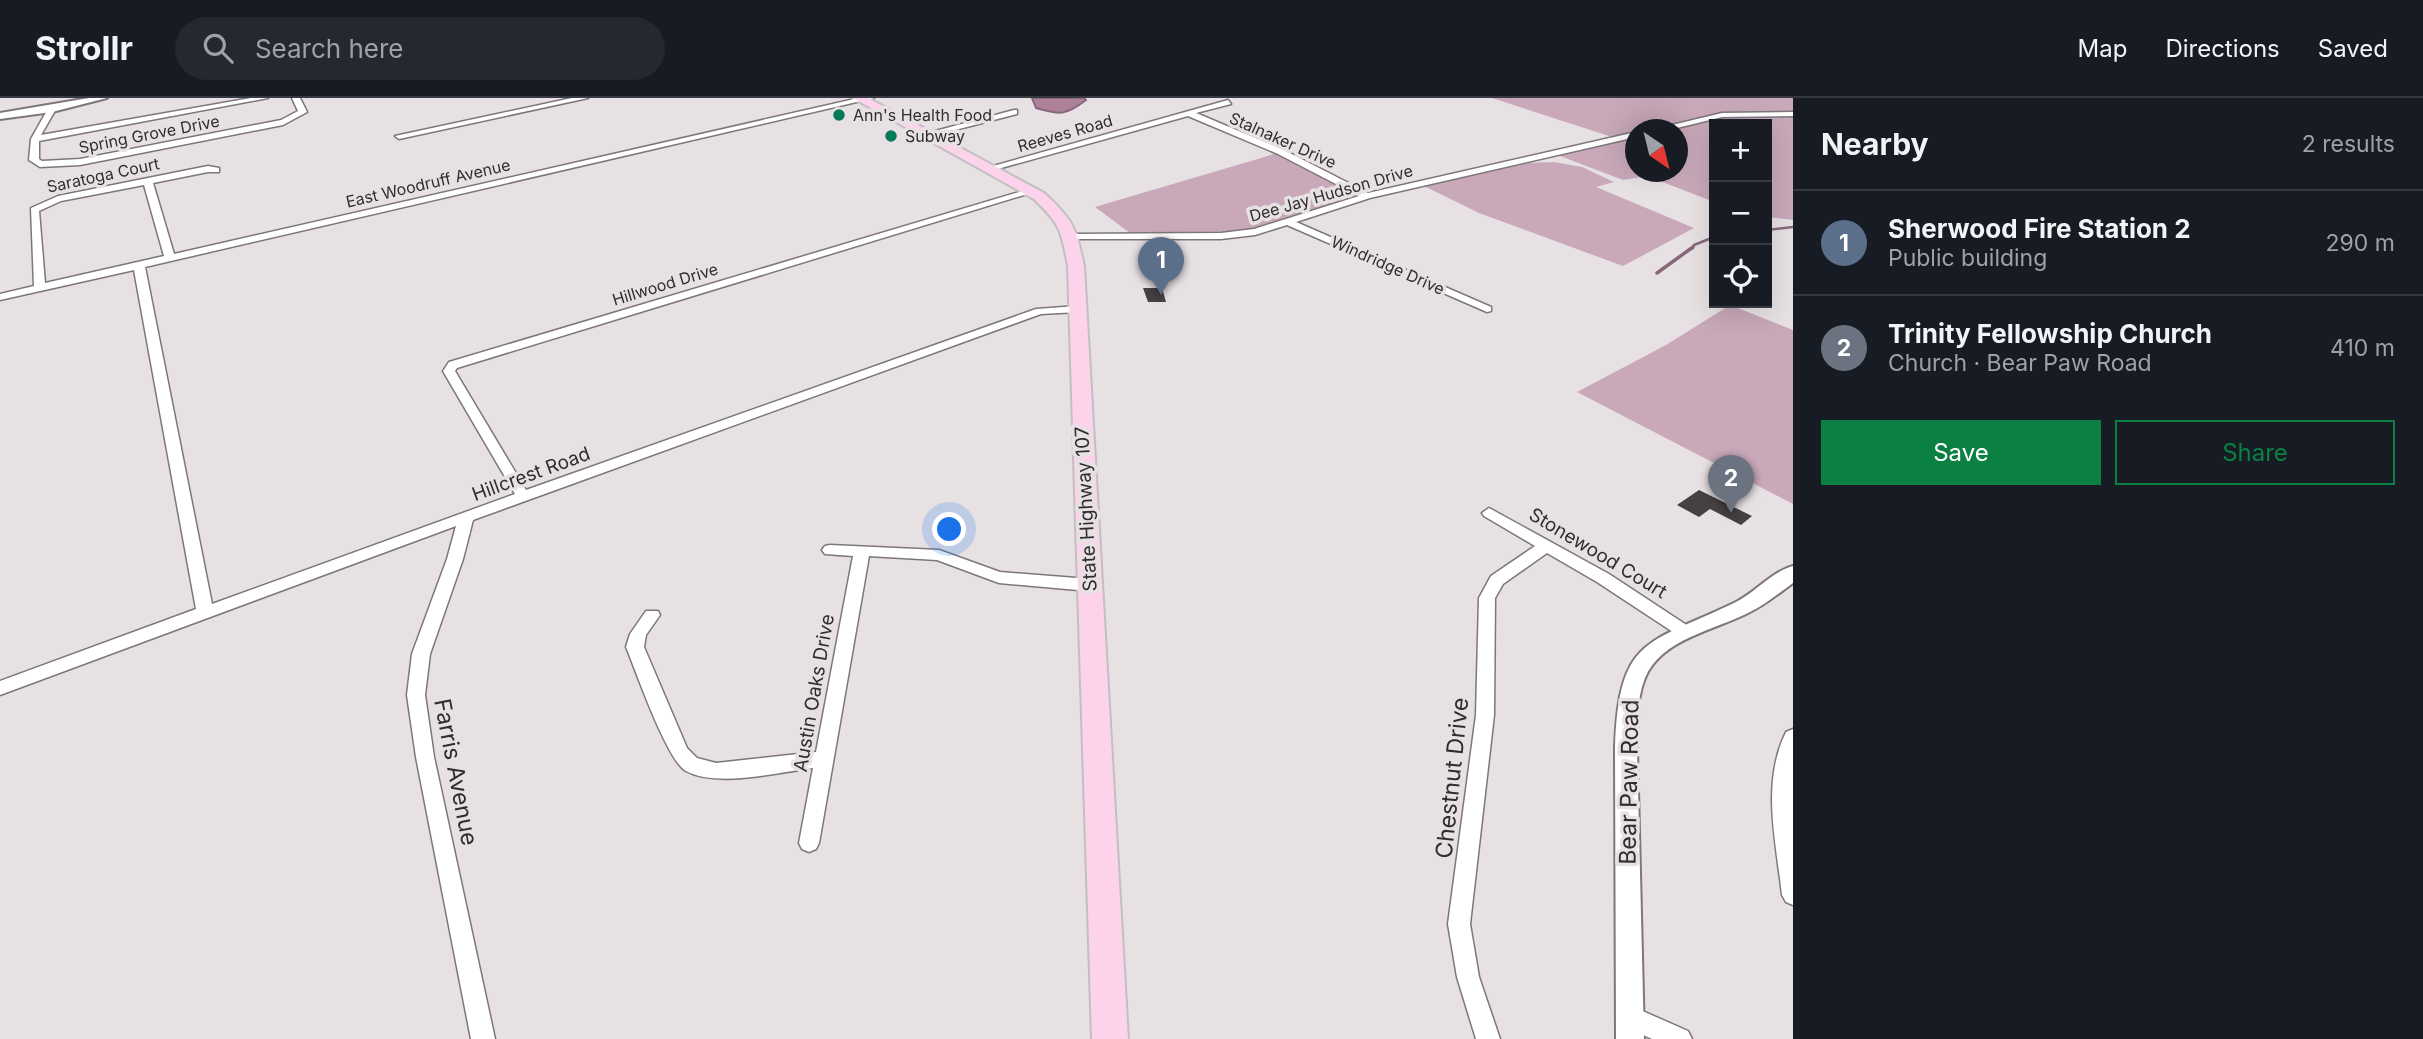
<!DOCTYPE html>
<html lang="en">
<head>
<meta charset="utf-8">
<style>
	body { margin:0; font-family:Inter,sans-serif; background:#242831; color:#f1f3f6 }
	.controls { position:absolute; right:21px; top:21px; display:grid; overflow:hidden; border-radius:0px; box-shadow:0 7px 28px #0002 }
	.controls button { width:63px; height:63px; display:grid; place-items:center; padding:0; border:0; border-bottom:2px solid #363941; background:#171b24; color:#f1f3f6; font:35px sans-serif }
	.compass { position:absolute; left:1625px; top:21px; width:63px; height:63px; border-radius:50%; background:#171b24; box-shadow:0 7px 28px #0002; rotate:145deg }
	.you { position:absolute; left:950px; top:432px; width:24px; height:24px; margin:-18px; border:5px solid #fff; border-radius:50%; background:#1a73e8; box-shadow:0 0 0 10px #1a73e833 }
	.badge { display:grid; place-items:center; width:46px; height:46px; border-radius:50%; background:#0b8043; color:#fff; font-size:23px; font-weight:700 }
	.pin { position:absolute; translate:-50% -58px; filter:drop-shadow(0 2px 4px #0008) }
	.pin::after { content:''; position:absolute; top:37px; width:24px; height:21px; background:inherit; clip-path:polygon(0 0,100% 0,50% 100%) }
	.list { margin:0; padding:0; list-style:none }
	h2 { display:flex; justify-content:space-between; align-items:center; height:91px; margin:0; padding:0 28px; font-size:30px }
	h2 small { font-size:23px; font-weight:400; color:#9ea1a6 }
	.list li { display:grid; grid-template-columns:46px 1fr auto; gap:21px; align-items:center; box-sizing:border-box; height:105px; padding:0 28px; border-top:2px solid #363941 }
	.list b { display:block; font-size:26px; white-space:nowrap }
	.list p { margin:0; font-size:23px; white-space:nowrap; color:#9ea1a6 }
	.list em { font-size:23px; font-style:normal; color:#9ea1a6 }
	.actions { display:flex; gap:14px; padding:21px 28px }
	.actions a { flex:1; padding:16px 0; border:2px solid #0b8043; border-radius:0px; text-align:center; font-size:24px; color:#0b8043 }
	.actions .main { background:#0b8043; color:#fff }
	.icon { flex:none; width:38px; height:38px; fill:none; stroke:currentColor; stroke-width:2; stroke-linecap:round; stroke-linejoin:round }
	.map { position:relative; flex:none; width:1793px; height:941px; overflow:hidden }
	header { display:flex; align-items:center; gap:42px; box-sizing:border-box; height:98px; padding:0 35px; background:#171b24; border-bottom:2px solid #363941 }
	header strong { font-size:33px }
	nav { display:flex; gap:38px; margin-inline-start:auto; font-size:24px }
	.search { width:490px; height:63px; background:#242831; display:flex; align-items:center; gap:18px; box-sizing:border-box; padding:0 24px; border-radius:38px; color:#9ea1a6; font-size:26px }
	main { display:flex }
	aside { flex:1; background:#171b24 }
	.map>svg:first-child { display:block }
</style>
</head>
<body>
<header>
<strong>Strollr</strong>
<div class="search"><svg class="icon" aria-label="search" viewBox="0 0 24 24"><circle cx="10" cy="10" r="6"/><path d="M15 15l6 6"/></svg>Search here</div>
<nav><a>Map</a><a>Directions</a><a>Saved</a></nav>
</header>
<main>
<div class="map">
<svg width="1793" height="941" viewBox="0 0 1793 941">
	<rect width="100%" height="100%" fill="#e8e1e4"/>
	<!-- green -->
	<path fill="#c8a8b9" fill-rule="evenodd" d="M1492,0H1793V122L1767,119V26H1714V104L1647,78L1623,82L1552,55L1615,40ZM1636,32H1678V74H1636Z
		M1281,54L1367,98L1255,134L1134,138L1095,109Z
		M1554,64L1582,69L1614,84L1596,89L1694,130L1623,168L1479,115L1420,86L1528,65Z
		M1730,207L1793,232V406L1577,294L1666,247Z"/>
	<!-- water -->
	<path fill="#ae819a" stroke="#88687a" stroke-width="2" d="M1032,0H1084L1086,2C1065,18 1060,17 1036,10Z"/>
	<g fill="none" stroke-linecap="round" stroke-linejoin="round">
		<!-- stream-far1 -->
		<path stroke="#88687a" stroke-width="2.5" d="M1767,132L1793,129
			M1692,151L1694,147L1714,139"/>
		<!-- stream -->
		<path stroke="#88687a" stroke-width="3.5" d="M1657,175L1693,149"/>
	</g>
	<!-- building -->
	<path fill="#464043" d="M1143,190H1162L1166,204H1148Z
		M1699,392L1752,418L1741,427L1710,411L1699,419L1677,407Z"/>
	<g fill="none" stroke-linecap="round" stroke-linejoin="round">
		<defs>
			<path id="minor" d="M251,0H268L39,43V61L42,63L80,61L281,22L298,13L292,0H300L307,14L283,27L80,67L40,69L29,62L31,41L49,9L56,11L41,37Z
				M572,0H588L399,41L395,38Z
				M859,0H874L145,169L212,506L515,396L443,273L449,264L1029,91L1037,93L457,270L455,273L526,392L1036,211L1078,208L1084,211L1078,214L1041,216L473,422L463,461L430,556L425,597L434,659L495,941H471L416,659L407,597L412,556L447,461L456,428L0,597V583L196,511L134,172L0,202V196L34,188L31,110L58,98L208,68L219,70V74H208L153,85L174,156ZM144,87L164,158L45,185L39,113L61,103Z
				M1228,2L1231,6L1196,15L1284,52L1368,95L1636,34V39L1370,100L1296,124L1491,209V213L1487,214L1287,127L1255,137L1221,141H1068L1067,139L1072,136L1221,135L1254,131L1359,98L1278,56L1188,18L994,72L986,70Z
				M1014,12H1017V16L928,39L924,36Z
				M1793,14V18L1722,19L1669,32H1651L1722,15Z
				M1489,410L1609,476L1691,530L1693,534L1691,538H1679L1597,484L1547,455L1503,486L1495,500L1494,617L1470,826L1479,879L1500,941H1476L1457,879L1448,826L1476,617L1479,500L1491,478L1535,448L1484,418L1482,415Z
				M830,447L939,452L1000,474L1089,481L1097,487L1089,493L999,485L937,462L869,458L819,745L816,751L809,754L802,751L799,745L813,670C779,674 717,690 686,673C667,663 636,573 626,549L630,536L646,513H658L660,517L646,537L644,549L687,650L697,660L716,665L816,654L853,458L825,456L822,452L825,448Z
				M1793,631V807L1786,804L1782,797C1776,743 1761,685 1786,634Z
				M1631,908L1688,933L1692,941H1652L1623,928L1619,920L1623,912Z"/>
			<path id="tertiary" d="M89,0H107L52,14L0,21V15Z
				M1793,468V485C1779,495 1765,507 1748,515C1715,532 1661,541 1645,580C1636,602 1638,627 1637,650L1644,941H1616L1615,650C1619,539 1646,547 1734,505C1755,495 1771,474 1793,468Z"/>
			<path id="primary" d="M853,0H868L1044,95C1073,122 1076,129 1084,168L1128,941H1092L1068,168C1061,132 1061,127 1034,101Z"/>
		</defs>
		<!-- minor casing -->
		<use href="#minor" stroke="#7d767a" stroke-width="3"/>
		<!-- tertiary casing -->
		<use href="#tertiary" stroke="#7d767a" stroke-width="4"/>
		<!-- primary casing -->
		<use href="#primary" stroke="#c1c0c0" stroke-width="4"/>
		<!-- minor -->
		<use href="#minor" fill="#fff" fill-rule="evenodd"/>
		<!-- tertiary -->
		<use href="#tertiary" fill="#fff" fill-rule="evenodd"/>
		<!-- primary -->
		<use href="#primary" fill="#fdd3eb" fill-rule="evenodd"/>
	</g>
	<!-- markers -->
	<g fill="#047b58" stroke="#e8e1e4" stroke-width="2.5">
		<circle cx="839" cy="17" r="7"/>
		<circle cx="891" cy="38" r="7"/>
	</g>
	<g text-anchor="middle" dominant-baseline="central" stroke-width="7" stroke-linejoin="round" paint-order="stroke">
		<!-- far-poi labels -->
		<g font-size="16" fill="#302d2e" stroke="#e8e1e4" text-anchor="start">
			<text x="853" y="17">Ann's Health Food</text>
			<text x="905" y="38">Subway</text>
		</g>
		<!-- far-street labels -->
		<g font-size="16" fill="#302d2e" stroke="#e8e1e4">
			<text transform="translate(1065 35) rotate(-16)">Reeves Road</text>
			<text transform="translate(149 36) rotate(-11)">Spring Grove Drive</text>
			<text transform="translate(1283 42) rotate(24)">Stalnaker Drive</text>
			<text transform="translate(103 77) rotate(-12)">Saratoga Court</text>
			<text transform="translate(428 85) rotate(-13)">East Woodruff Avenue</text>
			<text transform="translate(1331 95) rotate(-16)">Dee Jay Hudson Drive</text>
			<text transform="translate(1388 167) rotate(24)">Windridge Drive</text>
			<text transform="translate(665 186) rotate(-17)">Hillwood Drive</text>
		</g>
		<!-- street labels -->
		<g font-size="19" fill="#302d2e" stroke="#e8e1e4">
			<text transform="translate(531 376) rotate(-20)">Hillcrest Road</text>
			<text transform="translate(1086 411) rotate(-93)">State Highway 107</text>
			<text transform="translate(1598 455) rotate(31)">Stonewood Court</text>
			<text transform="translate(814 595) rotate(-80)">Austin Oaks Drive</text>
		</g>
		<!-- near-street labels -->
		<g font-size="23" fill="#302d2e" stroke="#e8e1e4">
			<text transform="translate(456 674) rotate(79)">Farris Avenue</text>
			<text transform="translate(1452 680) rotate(-84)">Chestnut Drive</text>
			<text transform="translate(1629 684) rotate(-89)">Bear Paw Road</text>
		</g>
	</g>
</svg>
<div class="controls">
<button>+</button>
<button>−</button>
<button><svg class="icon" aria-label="locate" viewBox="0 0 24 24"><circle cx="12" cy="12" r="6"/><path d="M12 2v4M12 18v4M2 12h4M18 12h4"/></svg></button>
</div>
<svg class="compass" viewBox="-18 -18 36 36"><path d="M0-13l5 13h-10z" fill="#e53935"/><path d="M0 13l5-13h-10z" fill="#9ea1a6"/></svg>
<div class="you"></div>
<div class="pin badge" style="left:1161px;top:197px;background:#5c6f8a">1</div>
<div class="pin badge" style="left:1731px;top:415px;background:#6b7280">2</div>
</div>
<aside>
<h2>Nearby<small>2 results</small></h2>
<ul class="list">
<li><span class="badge" style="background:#5c6f8a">1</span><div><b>Sherwood Fire Station 2</b><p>Public building</p></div><em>290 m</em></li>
<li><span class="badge" style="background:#6b7280">2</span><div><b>Trinity Fellowship Church</b><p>Church · Bear Paw Road</p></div><em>410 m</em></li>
</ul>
<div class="actions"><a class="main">Save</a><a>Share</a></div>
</aside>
</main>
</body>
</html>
